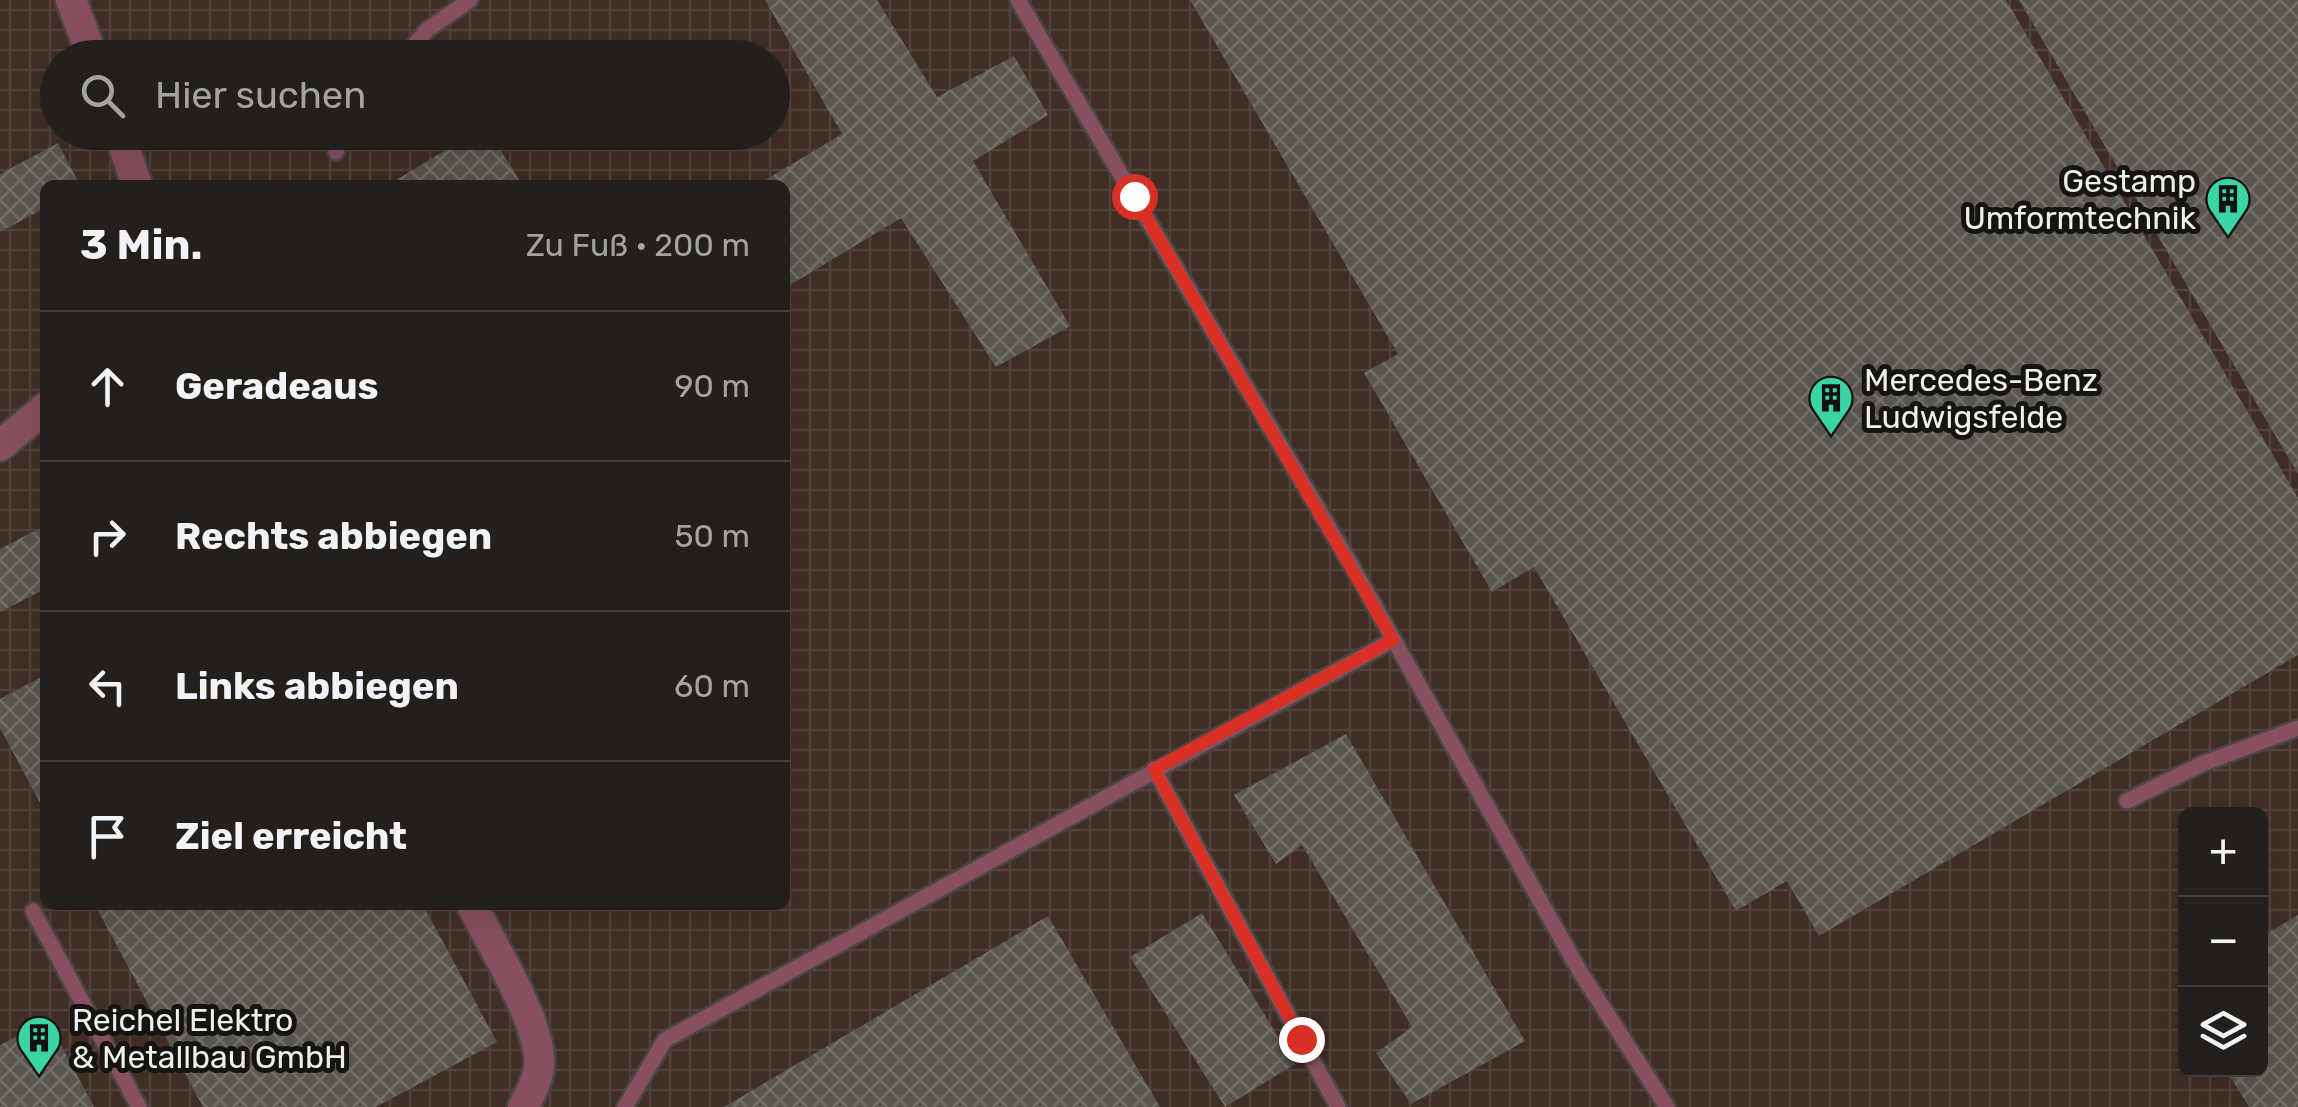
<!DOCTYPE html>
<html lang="de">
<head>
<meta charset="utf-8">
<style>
	body { margin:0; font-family:Rubik,sans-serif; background:#2f2d29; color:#f1f3f6 }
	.controls { position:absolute; right:30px; bottom:30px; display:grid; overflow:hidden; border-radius:15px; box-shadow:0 10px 40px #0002 }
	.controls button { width:90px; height:90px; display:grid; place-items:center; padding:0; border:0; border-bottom:2px solid #403e3b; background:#23201c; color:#f1f3f6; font:50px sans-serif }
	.stop { position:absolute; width:30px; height:30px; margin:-22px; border:8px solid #d93025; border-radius:50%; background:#fff }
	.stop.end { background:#d93025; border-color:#fff; box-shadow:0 2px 10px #0008 }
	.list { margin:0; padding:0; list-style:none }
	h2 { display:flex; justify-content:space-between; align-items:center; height:130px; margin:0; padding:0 40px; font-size:42px }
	h2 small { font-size:32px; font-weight:400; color:#a3a3a3 }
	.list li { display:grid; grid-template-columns:65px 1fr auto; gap:30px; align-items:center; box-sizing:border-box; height:150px; padding:0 40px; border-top:2px solid #403e3b }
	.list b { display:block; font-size:38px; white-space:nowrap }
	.list em { font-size:32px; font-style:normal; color:#a3a3a3 }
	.icon { flex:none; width:55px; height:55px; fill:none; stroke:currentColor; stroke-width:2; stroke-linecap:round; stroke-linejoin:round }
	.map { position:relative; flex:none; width:2298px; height:1107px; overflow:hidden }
	.search { position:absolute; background:#23201c; box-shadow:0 10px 40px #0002; left:40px; top:40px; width:750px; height:110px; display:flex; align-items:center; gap:25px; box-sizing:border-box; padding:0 35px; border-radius:55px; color:#a3a3a3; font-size:38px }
	.panel { position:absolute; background:#23201c; box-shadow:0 10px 40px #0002; left:40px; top:180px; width:750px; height:730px; border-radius:15px }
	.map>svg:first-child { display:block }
</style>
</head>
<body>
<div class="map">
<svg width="2298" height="1107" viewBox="0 0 2298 1107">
	<defs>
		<pattern id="industrial-grid" width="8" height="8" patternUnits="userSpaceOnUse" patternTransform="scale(2.5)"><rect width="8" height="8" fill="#402e26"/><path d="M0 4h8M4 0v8" fill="none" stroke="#53423b"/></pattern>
		<pattern id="building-cross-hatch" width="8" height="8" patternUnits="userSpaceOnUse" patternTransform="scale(2.5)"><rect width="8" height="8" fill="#5a564f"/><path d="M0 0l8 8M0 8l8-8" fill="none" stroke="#726f68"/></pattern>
	</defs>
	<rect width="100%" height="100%" fill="#2f2b25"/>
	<!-- industrial -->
	<path fill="url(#industrial-grid)" fill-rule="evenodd" d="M0,0H2298V1107H0ZM58,58H772V132H58ZM45,185H785V905H45ZM2186,814H2260V1070H2186Z"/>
	<!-- building -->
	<path fill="url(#building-cross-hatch)" d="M765,0H877L937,97L1014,56L1048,115L973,161L1070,326L996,367L901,218L785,288V185H757L842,134Z
		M1190,0H2006L2298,498V655L1819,936L1787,881L1736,911L1534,567L1492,592L1364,373L1398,354Z
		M2019,0H2298V474Z
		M475,132H490L522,185H401L398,179Z
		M58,143L80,185H45V208L0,232V174Z
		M42,527L45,534V589L0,612V549Z
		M45,675V812L0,728V699Z
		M1346,734L1525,1041L1411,1104L1376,1053L1412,1027L1302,845L1276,864L1234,795Z
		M95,905H423L497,1042L376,1107H203Z
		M1202,913L1295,1064L1225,1107L1130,957Z
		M2298,915V1107H2249L2226,1070H2260V938Z
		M1048,916L1160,1107H724Z
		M48,1020L94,1107H0V1045Z"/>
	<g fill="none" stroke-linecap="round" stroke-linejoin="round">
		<defs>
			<path id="lane" d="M1018,0L1364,587L1579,970L1667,1107
				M403,58L427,30L470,0
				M336,152L343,132
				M1154,769L1338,1107
				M2127,801L2202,764L2298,728
				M33,911L139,1107
				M625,1107L665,1040L1393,640"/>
			<path id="street" d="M71,0L93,58
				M119,132L137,185
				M0,446L45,408
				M472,905C492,945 535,1013 539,1056C541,1075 532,1091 523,1107"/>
		</defs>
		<!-- lane casing -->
		<use href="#lane" stroke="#4a4641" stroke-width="20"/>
		<!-- street casing -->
		<use href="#street" stroke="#4a4641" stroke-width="35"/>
		<!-- lane -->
		<use href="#lane" stroke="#88505e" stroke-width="15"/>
		<!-- street -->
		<use href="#street" stroke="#88505e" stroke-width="30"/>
	</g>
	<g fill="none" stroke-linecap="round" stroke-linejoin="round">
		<!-- route -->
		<path stroke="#d93025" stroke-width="12" d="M1134,196L1393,640L1154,769L1301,1039"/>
	</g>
	<!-- icons -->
	<defs>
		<symbol id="building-pin" viewBox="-11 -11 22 30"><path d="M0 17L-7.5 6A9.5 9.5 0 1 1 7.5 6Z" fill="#3ad4a5" stroke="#151411"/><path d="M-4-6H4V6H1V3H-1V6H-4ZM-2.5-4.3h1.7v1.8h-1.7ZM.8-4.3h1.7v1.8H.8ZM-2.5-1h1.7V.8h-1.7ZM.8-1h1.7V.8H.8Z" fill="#111"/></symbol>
	</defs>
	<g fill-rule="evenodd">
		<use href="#building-pin" x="2203" y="174" width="50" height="68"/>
		<use href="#building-pin" x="1806" y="373" width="50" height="68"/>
		<use href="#building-pin" x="14" y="1013" width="50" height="68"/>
	</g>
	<g text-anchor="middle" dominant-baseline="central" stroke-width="10" stroke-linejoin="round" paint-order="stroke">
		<!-- poi labels -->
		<g font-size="32" fill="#f1efeb" stroke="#151411" text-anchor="start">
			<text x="2196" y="181" text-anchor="end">Gestamp<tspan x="2196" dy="37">Umformtechnik</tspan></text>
			<text x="1864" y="380">Mercedes-Benz<tspan x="1864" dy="37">Ludwigsfelde</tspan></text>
			<text x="72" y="1020">Reichel Elektro<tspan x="72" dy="37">&amp; Metallbau GmbH</tspan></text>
		</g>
	</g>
</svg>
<div class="controls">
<button>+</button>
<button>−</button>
<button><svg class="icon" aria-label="layers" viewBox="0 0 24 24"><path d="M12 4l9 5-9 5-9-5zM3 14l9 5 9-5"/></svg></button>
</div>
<div class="stop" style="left:1134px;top:196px"></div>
<div class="stop end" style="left:1301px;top:1039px"></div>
<div class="search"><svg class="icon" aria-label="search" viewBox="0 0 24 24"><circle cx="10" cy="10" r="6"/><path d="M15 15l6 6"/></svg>Hier suchen</div>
<section class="panel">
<h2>3 Min.<small>Zu Fuß · 200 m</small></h2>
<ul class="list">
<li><svg class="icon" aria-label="ahead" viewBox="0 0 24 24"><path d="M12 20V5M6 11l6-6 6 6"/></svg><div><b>Geradeaus</b></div><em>90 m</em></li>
<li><svg class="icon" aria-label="right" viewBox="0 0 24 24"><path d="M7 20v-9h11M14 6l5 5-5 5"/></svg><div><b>Rechts abbiegen</b></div><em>50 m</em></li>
<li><svg class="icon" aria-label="left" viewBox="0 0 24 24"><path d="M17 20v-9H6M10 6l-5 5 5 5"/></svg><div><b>Links abbiegen</b></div><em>60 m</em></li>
<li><svg class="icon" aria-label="arrive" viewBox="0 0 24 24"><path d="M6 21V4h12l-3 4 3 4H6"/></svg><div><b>Ziel erreicht</b></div></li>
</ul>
</section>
</div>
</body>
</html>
